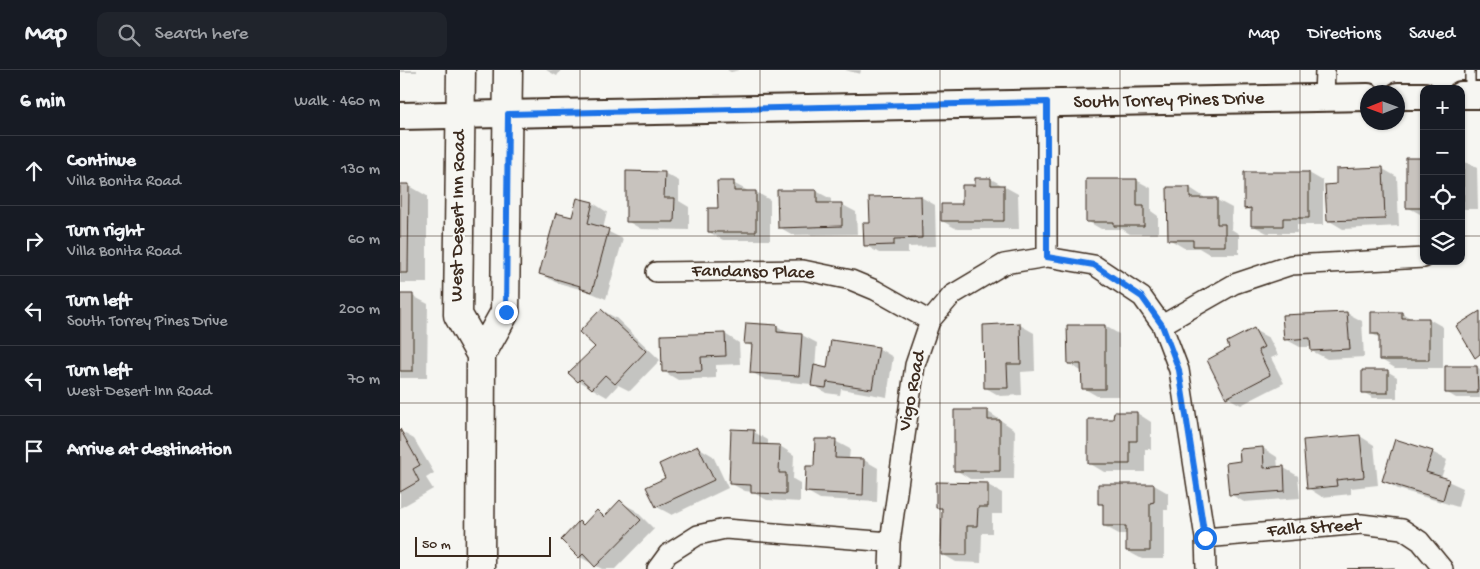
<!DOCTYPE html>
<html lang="en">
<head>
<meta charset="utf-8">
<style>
	body { margin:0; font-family:"Gochi Hand",sans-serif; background:#20242c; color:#f1f3f6 }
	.controls { position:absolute; right:15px; top:15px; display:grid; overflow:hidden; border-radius:10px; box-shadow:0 1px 4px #0004 }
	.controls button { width:45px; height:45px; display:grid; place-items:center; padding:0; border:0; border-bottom:1px solid #363941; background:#171b24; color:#f1f3f6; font:25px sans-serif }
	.compass { position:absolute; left:960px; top:15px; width:45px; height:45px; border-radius:50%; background:#171b24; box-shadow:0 1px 4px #0004; rotate:269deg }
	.scale { position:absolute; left:15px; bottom:12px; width:136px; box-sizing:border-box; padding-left:5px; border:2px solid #3b2a1e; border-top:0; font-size:14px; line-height:18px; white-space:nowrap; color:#3b2a1e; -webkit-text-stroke:4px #f6f6f2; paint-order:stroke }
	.stop { position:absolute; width:15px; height:15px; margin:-11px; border:4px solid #1a73e8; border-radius:50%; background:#fff }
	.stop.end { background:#1a73e8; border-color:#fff; box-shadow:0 1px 5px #0008 }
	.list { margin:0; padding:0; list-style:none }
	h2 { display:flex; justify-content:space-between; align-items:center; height:65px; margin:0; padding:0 20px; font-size:21px }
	h2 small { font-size:16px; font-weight:400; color:#9ea1a6 }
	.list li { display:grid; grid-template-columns:32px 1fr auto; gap:15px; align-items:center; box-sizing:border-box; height:70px; padding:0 20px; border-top:1px solid #363941 }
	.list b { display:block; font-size:19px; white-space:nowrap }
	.list p { margin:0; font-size:16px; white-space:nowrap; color:#9ea1a6 }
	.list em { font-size:16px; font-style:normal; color:#9ea1a6 }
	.icon { flex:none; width:28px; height:28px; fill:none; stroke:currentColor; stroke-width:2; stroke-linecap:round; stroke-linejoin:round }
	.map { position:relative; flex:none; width:1080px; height:499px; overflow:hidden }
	header { display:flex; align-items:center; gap:30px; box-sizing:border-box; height:70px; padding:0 25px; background:#171b24; border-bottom:1px solid #363941 }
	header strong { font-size:24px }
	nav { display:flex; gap:28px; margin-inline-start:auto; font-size:18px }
	.search { width:350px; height:45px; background:#20242c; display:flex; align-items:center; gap:12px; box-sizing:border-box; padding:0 18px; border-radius:10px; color:#9ea1a6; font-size:19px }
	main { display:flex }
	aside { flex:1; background:#171b24 }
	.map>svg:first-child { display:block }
</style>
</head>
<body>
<header>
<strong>Map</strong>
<div class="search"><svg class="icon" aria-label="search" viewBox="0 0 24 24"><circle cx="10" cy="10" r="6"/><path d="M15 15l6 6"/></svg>Search here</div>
<nav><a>Map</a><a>Directions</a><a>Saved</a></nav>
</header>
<main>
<aside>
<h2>6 min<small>Walk · 460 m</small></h2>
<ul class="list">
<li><svg class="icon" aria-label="ahead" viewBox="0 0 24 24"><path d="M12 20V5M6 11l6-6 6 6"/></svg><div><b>Continue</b><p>Villa Bonita Road</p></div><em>130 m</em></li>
<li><svg class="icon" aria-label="right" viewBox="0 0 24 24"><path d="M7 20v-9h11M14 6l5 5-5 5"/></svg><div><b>Turn right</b><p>Villa Bonita Road</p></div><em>60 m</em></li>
<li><svg class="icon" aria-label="left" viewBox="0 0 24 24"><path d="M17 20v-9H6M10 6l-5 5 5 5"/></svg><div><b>Turn left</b><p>South Torrey Pines Drive</p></div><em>200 m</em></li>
<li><svg class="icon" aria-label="left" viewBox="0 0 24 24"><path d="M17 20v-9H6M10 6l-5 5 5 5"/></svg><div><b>Turn left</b><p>West Desert Inn Road</p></div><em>70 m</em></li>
<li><svg class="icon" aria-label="arrive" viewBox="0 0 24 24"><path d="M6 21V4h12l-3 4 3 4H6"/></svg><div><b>Arrive at destination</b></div></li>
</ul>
</aside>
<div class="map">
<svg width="1080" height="499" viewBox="0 0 1080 499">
	<rect width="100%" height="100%" fill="#f6f6f2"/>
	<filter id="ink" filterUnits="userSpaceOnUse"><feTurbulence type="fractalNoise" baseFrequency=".02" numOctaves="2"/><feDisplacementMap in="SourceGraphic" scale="10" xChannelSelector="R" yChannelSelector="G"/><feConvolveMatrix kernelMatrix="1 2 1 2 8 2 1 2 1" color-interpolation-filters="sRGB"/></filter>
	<g filter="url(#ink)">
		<!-- shadow -->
		<path fill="#0003" d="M0,0H17V2H0Z
			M146,0H161L157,6Z
			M327,0H339L331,2Z
			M445,0H461L460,4Z
			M1024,90V145H1022L1007,137Z
			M1061,90L1077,98L1078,139H1061Z
			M983,99L997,107L999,156L943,159L928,150L938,116Z
			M264,103L279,111V131L289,137V160L241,159L227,151Z
			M909,103L923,111V155H897V163H867L852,155V142L845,138Z
			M591,109L618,124L619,159H557L542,151L564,135L576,116Z
			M736,110L751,118V141L758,146V164H730L722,159H701L687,151Z
			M333,113L348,121L356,122L370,130V170H323L309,162Z
			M0,115H8L27,126V213H0Z
			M790,118L804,127V130H817L832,138L831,159L839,164V184H809L799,178H784L769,169Z
			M416,121L431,129V134H441L456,142L457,164L393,165L379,157Z
			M521,127L535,135L536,176L508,177V183H479L465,175L471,154Z
			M178,129L193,133L207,142L203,159L223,169L206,229L187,221L155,212L141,204L173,149Z
			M0,226H13L28,234L27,308H0Z
			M201,240L216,248L260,290L230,321L218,315L207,327L179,311L170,303L197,277Z
			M947,243L962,251L964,287L927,289L912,281V277H900L885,269L884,246Z
			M1002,243L1012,249H1029L1043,257V298L1077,297L1080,299V328H1056L1046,322V298H995L980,289V268L972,264Z
			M347,254L377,256L390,264L402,265L417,273L415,297L428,299L478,278L493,287L487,327L441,319L440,325L426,323L412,314L366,310L351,302L353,277L345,273Z
			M620,255L634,263L635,301L621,302L622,325L600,326L586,318Z
			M705,256L719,264V326H697L683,318V302L669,294Z
			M854,260L869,268L878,285L871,288L884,313L841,335L827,327L831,279Z
			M325,264L339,273L340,294L316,295V308L278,310L263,301Z
			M987,301L997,307V328H973L963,322Z
			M587,341L615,360L614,409H570L556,400Z
			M737,343L751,352V379H745V402H704L689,393L715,351Z
			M0,361L14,369L34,403L26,408L33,419L0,438Z
			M354,362L368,370V376H380L394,385L393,409L400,413V432L367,430L352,422L345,421L330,413Z
			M960,366L974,375L978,415L951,418V424L922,427L908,418Z
			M435,371L450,379L449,389L464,390L478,398L477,432L420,429L406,421L415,397Z
			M298,377L313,386L328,418L272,445L257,437L248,417L267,409Z
			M863,378L877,387L878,398H884L898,406L900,428L844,432L830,424L841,392Z
			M1032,382L1047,390L1041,408L1063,418L1058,437L998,419L983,410Z
			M588,415L602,423V444H592V463H582L581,493L556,492L542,484L543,440L537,437Z
			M754,415L768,423V440H764V489H742L727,481V464H719L704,456V436L699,433Z
			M220,432L235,440L254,459L215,499H202L180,487V452L184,455L197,442L206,446Z"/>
		<!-- building -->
		<path fill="#c8c3be" stroke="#3b2a1e" d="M1006,88H1024V138H1006Z
			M1061,88H1063V131H1061Z
			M983,97L985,149L927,151L925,115L936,114V99Z
			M226,101L265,102L264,128H275L274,152H226Z
			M844,102H909V148H883V156H851V138L844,139Z
			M575,108H591V115H604V151H541V134H562V115H575Z
			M686,109H737V136H744V156H714V152H686Z
			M317,111H334V121H356V162H308V138H318Z
			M0,114H9L8,203H0Z
			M767,117H790V128H817V154H825V176H793V170H768Z
			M377,120H417V133H442V156L378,158Z
			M521,126L522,168L494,169V175L464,176L463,153H470L469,127Z
			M177,128L193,132L188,153L209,159L192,222L179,218L180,216L139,204L156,143L172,147Z
			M0,224H13V301H0Z
			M201,239L246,281L215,314L205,305L192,319L181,309L178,312L168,303L195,277L179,262Z
			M1080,241V284L1075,288L1056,256Z
			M947,242L950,279L911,281L910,268L884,270L882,245Z
			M971,242H1002V248H1029V290H979V264H971Z
			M346,253L377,255V262L402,264L399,306L350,303L352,274H344Z
			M620,253L621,294H607L608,318H584L583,255Z
			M667,255H705V319H682L681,294H668Z
			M854,258L864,277L858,280L870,305L826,328L807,290L829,278L827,272Z
			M325,263L326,286L301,287L302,301L262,302L261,265Z
			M431,270L479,277L472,319L427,312L426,318L411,316L414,295L427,298Z
			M1045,296H1077L1078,323H1045Z
			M962,300H988V323H962Z
			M554,340H588V350H600V401H554Z
			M714,342H737V371H730V394H688V349H713Z
			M0,359L20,395L13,399L19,411L0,422Z
			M331,359L354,360L353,374L380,375L379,403H386V424L351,423V415L329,414Z
			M960,365L964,407L936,410L937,416L907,419L903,370Z
			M415,369H436L435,388L464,389L463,425L405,422L406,396H414Z
			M995,369L1033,381L1026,402L1049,409L1043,430L982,411Z
			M298,376L314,410L256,437L246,417L265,408L259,394Z
			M863,377L864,398L884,396L885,421L829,425L826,393L840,391L839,379Z
			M536,412L588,413V437H578L577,456H567V485H541L542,438H536Z
			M698,414H754V432L750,433V481H726V456H703V434H698Z
			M220,430L241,450L195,497L183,484L179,488L161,470L179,451L183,455L197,440L204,447Z
			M994,498V499H947Z"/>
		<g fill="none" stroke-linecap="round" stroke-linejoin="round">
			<defs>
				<path id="lane" d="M1070,22V0"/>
				<path id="street" d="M924,27L925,0
					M647,187V32
					M256,202L403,200L451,210L475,220L530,251
					M762,255L834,214L891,195L1024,188
					M805,468L961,454L1002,459L1020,471L1043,499
					M257,499L268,484L298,465L325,459L490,472
					M489,499L490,472L515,295L530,251L552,225L604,194L647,187L694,195L742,227L762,255L779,300L805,468L806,499"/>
				<g id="secondary">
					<path d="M1061,25H1080"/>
					<path d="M998,26H1024"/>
					<path id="s1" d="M0,46L968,27"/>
				</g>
				<path id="primary" d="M61,0L58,245L81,285
					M80,499L81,285L105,242L108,0"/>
			</defs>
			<!-- lane casing -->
			<use href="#lane" stroke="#3b2a1e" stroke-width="12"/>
			<!-- street casing -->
			<use href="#street" stroke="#3b2a1e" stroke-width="22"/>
			<!-- secondary casing -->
			<use href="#secondary" stroke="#3b2a1e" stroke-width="30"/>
			<!-- primary casing -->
			<use href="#primary" stroke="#3b2a1e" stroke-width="31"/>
			<!-- lane -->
			<use href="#lane" stroke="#f6f6f2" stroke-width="9"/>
			<!-- street -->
			<use href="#street" stroke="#f6f6f2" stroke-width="19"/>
			<!-- secondary -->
			<use href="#secondary" stroke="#f6f6f2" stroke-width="26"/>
			<!-- primary -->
			<use href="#primary" stroke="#f6f6f2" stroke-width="28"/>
		</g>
	</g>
	<g fill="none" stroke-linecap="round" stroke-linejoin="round" filter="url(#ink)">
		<!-- route -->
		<path stroke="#1a73e8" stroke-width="6" d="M106,242L108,44L647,32V187L694,195L742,227L762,255L779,300L805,468"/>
	</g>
	<!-- grid -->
	<path fill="none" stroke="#3b2a1e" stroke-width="1" stroke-opacity="0.55" d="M180,0V499M360,0V499M540,0V499M720,0V499M900,0V499M0,166H1024M1061,166H1080M0,333H1080"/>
	<g text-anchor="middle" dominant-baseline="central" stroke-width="5" stroke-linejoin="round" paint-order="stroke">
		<!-- street labels -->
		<g font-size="19" fill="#3b2a1e" stroke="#f6f6f2">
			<text stroke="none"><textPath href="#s1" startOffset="769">South Torrey Pines Drive</textPath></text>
			<text transform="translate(59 146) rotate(-89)">West Desert Inn Road</text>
			<text transform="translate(353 203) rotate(1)">Fandanso Place</text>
			<text transform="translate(513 321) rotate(-79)">Vigo Road</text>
			<text transform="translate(914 459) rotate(-4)">Falla Street</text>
		</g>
	</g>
</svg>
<div class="controls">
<button>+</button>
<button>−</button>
<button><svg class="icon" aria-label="locate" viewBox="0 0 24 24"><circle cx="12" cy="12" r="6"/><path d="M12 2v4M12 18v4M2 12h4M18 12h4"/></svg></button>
<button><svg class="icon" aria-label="layers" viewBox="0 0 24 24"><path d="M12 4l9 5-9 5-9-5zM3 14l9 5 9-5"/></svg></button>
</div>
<svg class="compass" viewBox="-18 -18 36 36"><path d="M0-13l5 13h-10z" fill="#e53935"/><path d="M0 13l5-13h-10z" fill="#9ea1a6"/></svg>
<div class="scale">50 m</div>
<div class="stop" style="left:805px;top:468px"></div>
<div class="stop end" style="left:106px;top:242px"></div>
</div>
</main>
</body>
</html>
